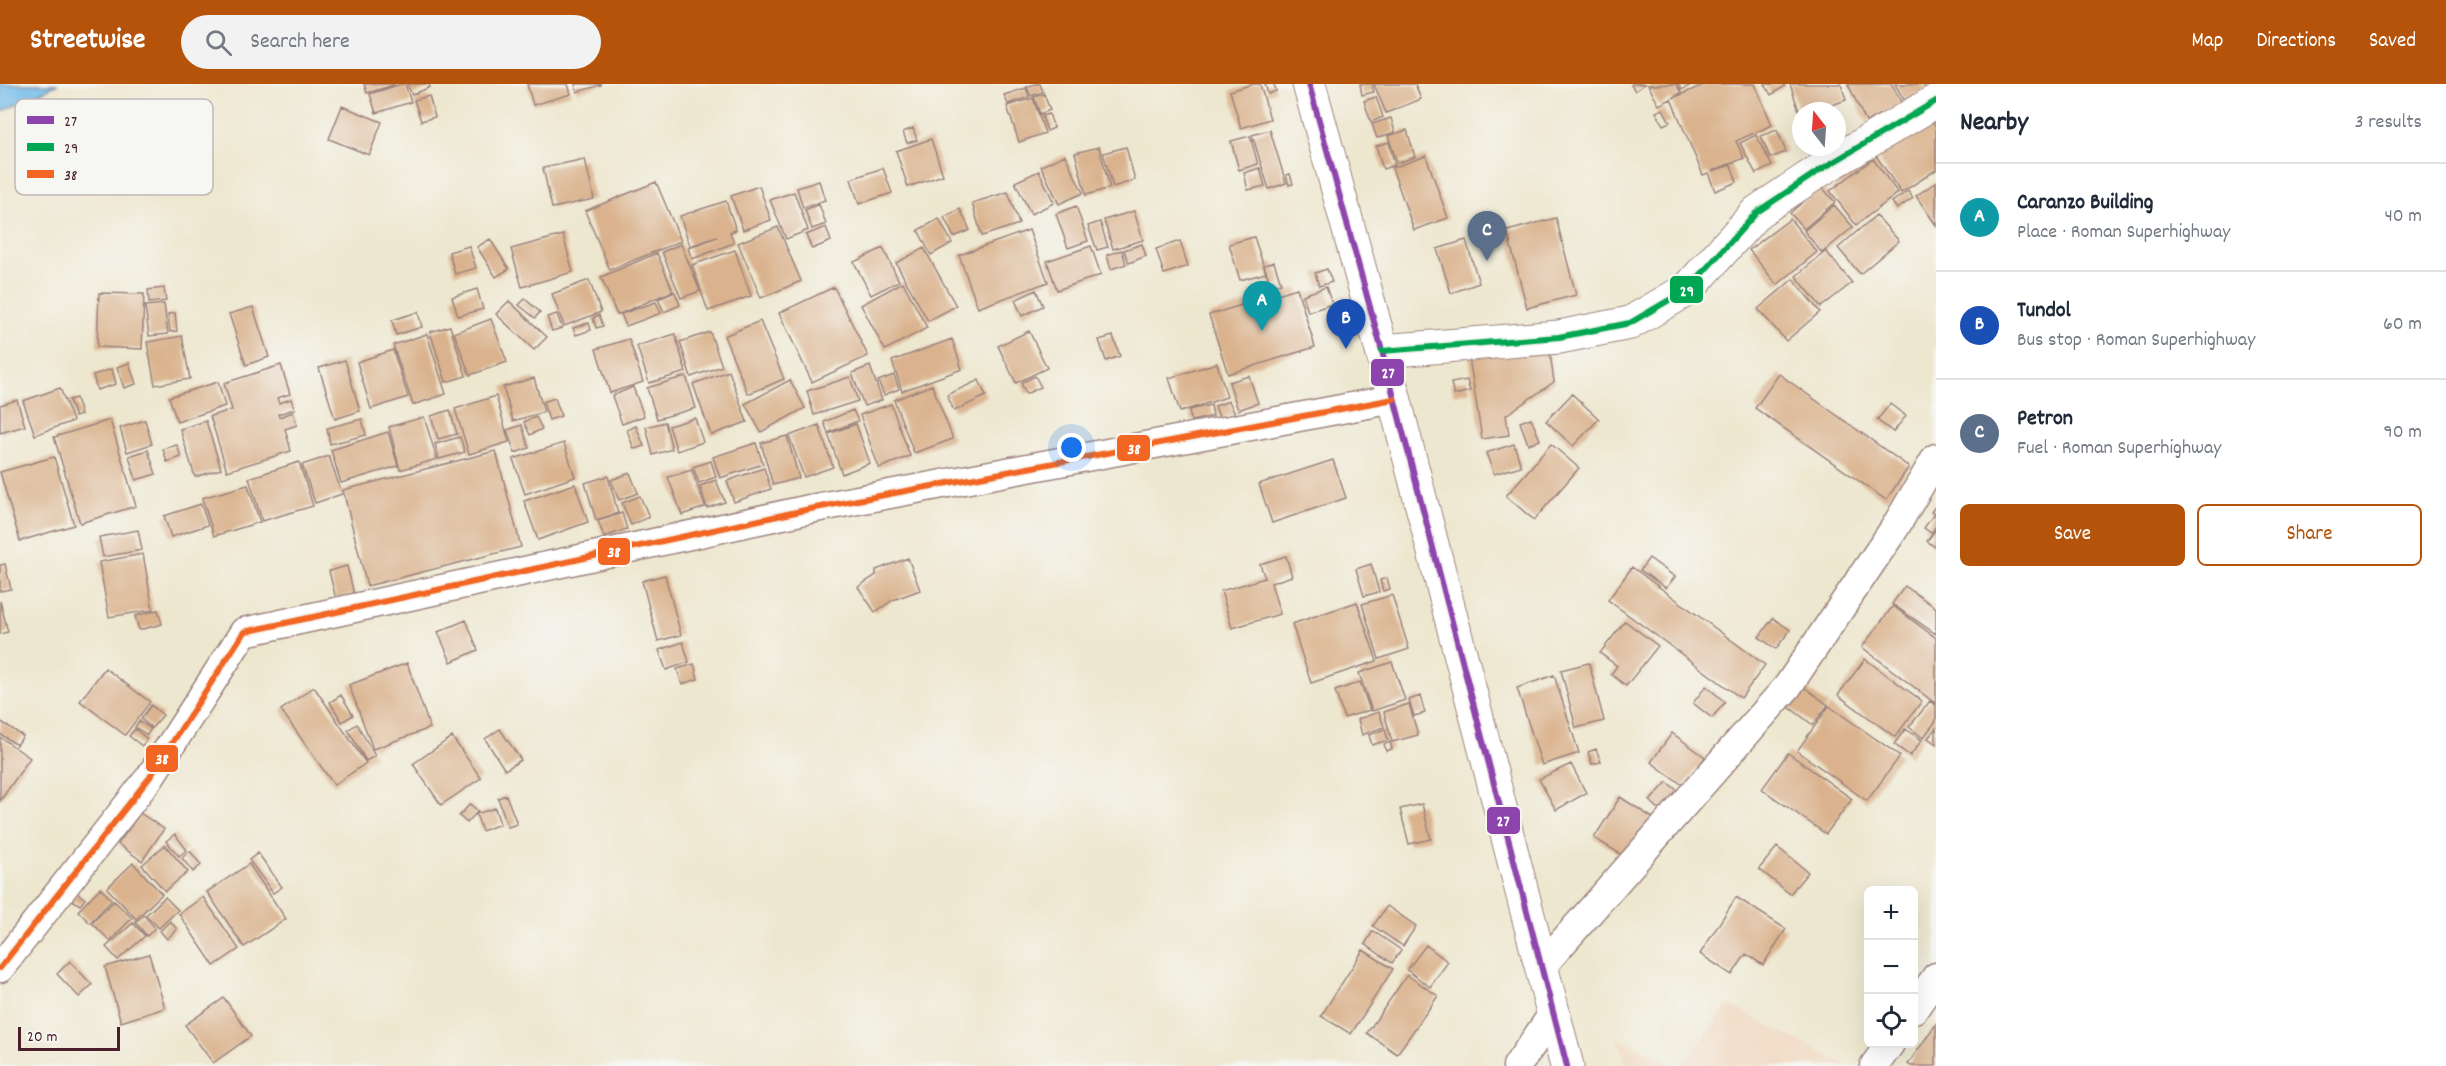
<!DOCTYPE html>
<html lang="en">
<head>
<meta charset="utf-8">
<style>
	body { margin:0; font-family:Dekko,sans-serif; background:#f2f2f3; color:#1f2937 }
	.controls { position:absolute; right:18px; bottom:18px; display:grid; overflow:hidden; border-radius:9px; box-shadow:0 6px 24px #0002 }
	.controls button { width:54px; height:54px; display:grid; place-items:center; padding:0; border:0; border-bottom:2px solid #e0e1e3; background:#fff; color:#1f2937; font:30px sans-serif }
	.compass { position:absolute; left:1792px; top:18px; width:54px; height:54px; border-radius:50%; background:#fff; box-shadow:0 6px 24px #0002; rotate:343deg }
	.scale { position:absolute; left:18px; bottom:15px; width:102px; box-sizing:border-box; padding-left:6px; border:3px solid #4a1f2b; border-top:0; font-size:16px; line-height:21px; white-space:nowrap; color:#4a1f2b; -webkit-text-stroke:4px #f6f6f2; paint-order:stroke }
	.you { position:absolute; left:1072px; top:364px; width:21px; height:21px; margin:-15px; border:4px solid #fff; border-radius:50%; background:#1a73e8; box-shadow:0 0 0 9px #1a73e833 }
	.badge { display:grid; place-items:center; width:39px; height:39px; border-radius:50%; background:#b45309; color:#fff; font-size:20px; font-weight:700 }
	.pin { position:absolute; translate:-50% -50px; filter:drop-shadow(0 2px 3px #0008) }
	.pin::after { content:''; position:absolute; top:32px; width:21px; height:18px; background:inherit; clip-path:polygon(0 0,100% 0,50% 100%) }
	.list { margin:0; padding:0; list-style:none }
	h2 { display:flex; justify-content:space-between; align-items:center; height:78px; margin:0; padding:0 24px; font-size:26px }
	h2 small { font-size:20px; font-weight:400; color:#747a83 }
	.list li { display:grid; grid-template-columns:39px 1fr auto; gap:18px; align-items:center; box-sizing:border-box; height:108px; padding:0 24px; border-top:2px solid #e0e1e3 }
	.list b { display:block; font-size:22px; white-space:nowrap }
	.list p { margin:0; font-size:20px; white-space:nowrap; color:#747a83 }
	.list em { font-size:20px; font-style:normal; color:#747a83 }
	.actions { display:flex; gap:12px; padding:18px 24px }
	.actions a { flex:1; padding:14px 0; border:2px solid #b45309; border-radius:9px; text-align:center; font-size:21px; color:#b45309 }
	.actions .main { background:#b45309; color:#fff }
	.icon { flex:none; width:33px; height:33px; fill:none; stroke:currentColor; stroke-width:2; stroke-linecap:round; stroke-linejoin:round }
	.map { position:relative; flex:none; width:1936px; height:982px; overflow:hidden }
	header { display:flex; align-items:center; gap:36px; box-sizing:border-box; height:84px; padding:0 30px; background:#b45309; color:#fff }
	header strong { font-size:28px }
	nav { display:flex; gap:33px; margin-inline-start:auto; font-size:21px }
	.search { width:420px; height:54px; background:#f2f2f3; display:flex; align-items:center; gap:15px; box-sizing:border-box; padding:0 21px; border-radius:33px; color:#747a83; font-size:22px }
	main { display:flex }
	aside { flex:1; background:#fff }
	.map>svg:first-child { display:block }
</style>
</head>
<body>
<header>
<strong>Streetwise</strong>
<div class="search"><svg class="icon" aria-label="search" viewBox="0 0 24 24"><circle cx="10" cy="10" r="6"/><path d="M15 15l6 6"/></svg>Search here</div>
<nav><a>Map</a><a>Directions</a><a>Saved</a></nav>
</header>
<main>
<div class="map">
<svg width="1936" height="982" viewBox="0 0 1936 982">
	<rect width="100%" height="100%" fill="#f6f6f2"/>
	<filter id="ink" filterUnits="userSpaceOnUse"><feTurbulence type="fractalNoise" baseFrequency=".0167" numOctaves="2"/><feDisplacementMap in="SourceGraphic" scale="12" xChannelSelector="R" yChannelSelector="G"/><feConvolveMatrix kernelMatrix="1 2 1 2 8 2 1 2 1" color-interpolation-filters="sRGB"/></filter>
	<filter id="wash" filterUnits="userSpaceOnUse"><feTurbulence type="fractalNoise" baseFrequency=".008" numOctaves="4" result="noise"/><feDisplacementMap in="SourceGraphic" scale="24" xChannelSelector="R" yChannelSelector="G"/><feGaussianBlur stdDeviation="1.35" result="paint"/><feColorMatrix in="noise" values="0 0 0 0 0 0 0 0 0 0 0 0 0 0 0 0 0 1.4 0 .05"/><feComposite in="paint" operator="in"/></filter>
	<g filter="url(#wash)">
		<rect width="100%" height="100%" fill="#eee7cf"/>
		<!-- built -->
		<path fill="#f0d6bc" d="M1728,921L1845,980L1844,982H1681Z
			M1617,953L1677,982H1626Z"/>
		<!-- water -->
		<path fill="#70bae9" stroke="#5d6c8a" stroke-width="1.5" d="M0,0H58L0,28Z"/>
		<g id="blocks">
			<!-- building -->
			<path fill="#dab38e" d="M364,0H393L394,1L367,9Z
				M401,0H405L411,18L376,29L370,10Z
				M407,0H429L430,3L412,11Z
				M527,0H568L571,10L533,21Z
				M575,0H601V1L577,8Z
				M1035,0H1040L1043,8L1031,12L1027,3Z
				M1253,0H1260L1270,35L1241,44L1230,7Z
				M1265,0H1274L1276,7L1268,10Z
				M1360,0H1372L1374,8L1362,11Z
				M1374,0H1415L1421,15L1386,29Z
				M1632,0H1645L1635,7L1631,1Z
				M1676,0L1681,9L1673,14L1706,0H1755L1772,41L1736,57L1744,74L1712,87L1731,81L1737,98L1715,107L1708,89L1703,91L1671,15L1659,21L1648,1Z
				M1678,0H1693L1681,6Z
				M1765,0H1784L1785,2L1771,11Z
				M1790,0H1841L1846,16L1815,27H1799Z
				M1848,0H1892L1902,20L1866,38Z
				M1895,0H1923L1926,5L1904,16Z
				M1026,4L1029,13L1008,20L1004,11Z
				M1044,10L1050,26L1040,30L1034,13Z
				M429,12L435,33L421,37L414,16Z
				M1376,13L1383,33L1371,38L1364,17Z
				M1033,14L1045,49L1019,58L1007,22Z
				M342,22L382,38L369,71L329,55Z
				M1663,25L1670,38L1663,41L1656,28Z
				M1049,30L1054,44L1047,47L1042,32Z
				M1930,33L1936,43V86L1901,109L1875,70Z
				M1391,34L1395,48L1377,54L1372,40Z
				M913,44L917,56L907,59L903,48Z
				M1270,46L1286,99L1269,105L1252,51Z
				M1407,46L1415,73L1397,79L1388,52Z
				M1777,46L1786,68L1770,74L1761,52Z
				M1756,51L1772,82L1756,90L1740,59Z
				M1250,52L1258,80L1239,86L1231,57Z
				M931,55L943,91L908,103L896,67Z
				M1389,58L1395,81L1383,85L1376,62Z
				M1099,63L1110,104L1086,111L1075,69Z
				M1126,63L1135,96L1113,103L1103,69Z
				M1065,71L1083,109L1059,120L1041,82Z
				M1426,72L1448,134L1414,146L1392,84Z
				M585,75L594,115L552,124L543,84Z
				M1873,75L1898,109L1856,141L1830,107Z
				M883,84L892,109L859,120L851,95Z
				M1260,84L1265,102L1248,106L1244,89Z
				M1039,87L1054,119L1031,130L1015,98Z
				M1290,90L1293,100L1289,101L1286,91Z
				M819,97L825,116L803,124L797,104Z
				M656,98L681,157L610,186L585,127Z
				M1936,98V141L1916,112Z
				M759,102L771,136L743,146L731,112Z
				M1821,102L1835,118L1804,145L1790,129Z
				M1908,107L1913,114L1897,125L1892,118Z
				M794,108L808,146L786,155L770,116Z
				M1008,108L1019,140L982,152L972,119Z
				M726,117L736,146L730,148L734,159L692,175L688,164L717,153L690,162L680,132Z
				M819,120L826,140L812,145L805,126Z
				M1834,121L1853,143L1822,169L1804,147Z
				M1076,122L1088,157L1068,164L1056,130Z
				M960,125L970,146L954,153L944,133Z
				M1134,127L1143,156L1113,165L1104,136Z
				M1876,131L1899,157L1860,190L1838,164Z
				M1556,134L1576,211L1527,224L1507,147Z
				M939,135L952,159L931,171L918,146Z
				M1790,135L1817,168L1777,201L1749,166Z
				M1100,138L1108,163L1097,166L1088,142Z
				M778,143L801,197L761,214L738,159Z
				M826,143L831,157L812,165L806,151Z
				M1029,146L1048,198L978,224L959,171Z
				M563,151L573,188L522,203L511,165Z
				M1254,153L1266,189L1240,196L1229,160Z
				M490,155L509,185L496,193L477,163Z
				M1466,156L1479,199L1451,209L1437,165Z
				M1180,157L1188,182L1164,190L1156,165Z
				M681,160L700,207L681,214L662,168Z
				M1142,160L1146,172L1129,179L1124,166Z
				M469,162L476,184L455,190L449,168Z
				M1091,162L1101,191L1057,206L1047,177Z
				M883,164L899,197L871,211L854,178Z
				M924,164L956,222L928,237L896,179Z
				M735,166L751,212L708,227L692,181Z
				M1122,166L1126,180L1111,185L1107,171Z
				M1826,167L1852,199L1821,223L1796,192Z
				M657,169L673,207L617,231L601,193Z
				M1274,178L1281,199L1271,202L1264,181Z
				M1327,185L1332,198L1319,202L1315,189Z
				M1793,195L1820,228L1786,257L1758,225Z
				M589,196L601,228L564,242L552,210Z
				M903,198L927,244L885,266L861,221Z
				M834,203L868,272L812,298L779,229Z
				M1326,203L1332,220L1308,228L1303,211Z
				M164,204L166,217L149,219L148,206Z
				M1297,204L1315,263L1228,290L1209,231Z
				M477,205L483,225L458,232L452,213Z
				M1036,206L1043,222L1022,232L1015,216Z
				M675,208L680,221L664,228L658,215Z
				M99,209L144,210L142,265L97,263Z
				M525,215L540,228L535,234L519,221Z
				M509,217L547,253L534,266L496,230Z
				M656,218L661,229L626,242L621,230Z
				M164,220L168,250L149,252L145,222Z
				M253,223L269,273L246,281L229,230Z
				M418,228L422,243L396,251L392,236Z
				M175,229L177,247L170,248L168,230Z
				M557,230L562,244L552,247L547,233Z
				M599,231L603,242L596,244L593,234Z
				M491,235L507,278L470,291L454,249Z
				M760,237L784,295L748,310L724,252Z
				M589,239L591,246L576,251L573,244Z
				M450,242L466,292L446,298L430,248Z
				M1029,247L1047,284L1016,299L998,262Z
				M710,248L722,282L691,293L680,258Z
				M427,250L446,310L413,321L393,261Z
				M675,250L686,288L649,299L637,262Z
				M182,252L190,295L155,301L147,258Z
				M1113,252L1120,272L1106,277L1099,256Z
				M629,255L643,298L610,309L596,265Z
				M952,255L962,285L902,307L892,277Z
				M1549,262L1554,298L1506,331L1509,351L1482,355L1469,273Z
				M393,266L408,313L371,325L357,278Z
				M345,276L360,327L335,335L319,284Z
				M129,279L136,300L124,304L117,283Z
				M1217,279L1227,313L1180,328L1169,294Z
				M281,281L290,310L277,314L279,319L291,315L295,325L278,330L279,333L293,328L297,341L285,345L291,367L227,387L210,332L232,326L224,299Z
				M870,282L882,316L864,322L852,289Z
				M112,285L116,300L97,306L93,291Z
				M729,287L747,338L711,351L693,300Z
				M1779,290L1909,383L1886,416L1755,324Z
				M894,291L899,305L884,311L878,297Z
				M686,292L696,324L657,335L647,304Z
				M1035,292L1041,303L1026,310L1021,299Z
				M1249,292L1258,319L1238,326L1229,298Z
				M850,293L858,317L814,331L807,307Z
				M534,294L544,328L513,337L503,303Z
				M790,296L805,324L761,348L745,320Z
				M979,296L986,312L954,327L947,311Z
				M1467,296L1470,307L1454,311L1451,299Z
				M218,298L225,322L177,338L169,313Z
				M932,301L953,355L914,369L894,316Z
				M633,303L644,332L622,340L612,312Z
				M60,304L73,337L35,351L23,317Z
				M1572,310L1599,335L1573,362L1546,337Z
				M496,312L509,358L469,370L455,325Z
				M76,314L81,331L75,333L69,316Z
				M555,314L561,332L549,336L543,318Z
				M17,316L25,342L0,349V321Z
				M1229,317L1235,330L1220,335L1215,322Z
				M891,320L910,372L879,384L860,331Z
				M1890,320L1906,332L1893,348L1877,336Z
				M1211,321L1213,332L1191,337L1189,326Z
				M450,326L457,350L438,355L431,332Z
				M853,326L858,337L828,349L824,338Z
				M424,333L437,375L400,386L389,343Z
				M536,333L542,345L530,351L524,338Z
				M695,334L703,358L677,367L669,342Z
				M1531,334L1540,356L1528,360L1520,338Z
				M362,335L366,351L330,360L327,344Z
				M110,336L136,422L80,439L54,353Z
				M145,336L152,360L127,368L120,344Z
				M206,337L221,385L195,393L180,345Z
				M665,338L672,365L653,371L646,343Z
				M856,340L870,379L842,390L828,350Z
				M522,341L529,364L515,369L507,346Z
				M819,341L833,383L804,393L789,352Z
				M636,342L644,362L634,365L627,346Z
				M388,348L398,382L341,399L331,366Z
				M787,352L799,394L773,401L761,359Z
				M460,353L465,368L439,375L435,360Z
				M564,359L575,393L525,410L513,375Z
				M756,359L763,380L720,394L713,373Z
				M1514,360L1521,382L1494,390L1486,369Z
				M1551,360L1579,384L1534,436L1506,412Z
				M177,361L181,373L167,378L163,365Z
				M148,366L156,390L136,396L129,372Z
				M496,367L521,463L367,502L343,406Z
				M329,372L342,410L315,419L302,381Z
				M54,373L74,441L20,457L0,388Z
				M1333,376L1346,414L1272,439L1259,400Z
				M711,377L716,393L699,399L693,383Z
				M299,378L313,422L262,437L249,394Z
				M764,384L771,405L734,418L727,397Z
				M692,386L705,423L682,431L668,393Z
				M630,389L638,409L619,416L611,396Z
				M608,392L618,429L596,436L585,399Z
				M716,396L725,418L707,424L700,402Z
				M575,400L588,438L538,456L524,417Z
				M248,401L260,438L214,452L202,414Z
				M640,412L649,433L631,441L622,419Z
				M201,420L208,441L171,453L164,432Z
				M1936,421V442L1931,449L1924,444L1934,430L1931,428Z
				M622,429L627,445L604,453L598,437Z
				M1936,445V462L1935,463L1927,457Z
				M138,446L142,466L103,473L99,453Z
				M143,470L153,526L109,533L99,478Z
				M1286,472L1292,492L1271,499L1280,530L1232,544L1221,507L1265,494L1260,480Z
				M908,474L920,506L893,516L875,528L858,503L876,491V486Z
				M1649,474L1675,493L1666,504L1640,486Z
				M5,480L11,505L0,507V481Z
				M1371,480L1379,508L1364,512L1356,485Z
				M347,482L354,510L336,515L329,487Z
				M1632,483L1765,581L1741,614L1608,516Z
				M665,491L681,551L658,557L642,497Z
				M1387,494L1390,505L1383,507L1380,496Z
				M1905,502L1936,524V550L1892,520Z
				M1392,511L1409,565L1379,575L1362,520Z
				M0,517L8,548L0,550Z
				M1357,518L1377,577L1311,599L1292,540Z
				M1893,522L1936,554V620L1862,563Z
				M158,526L162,540L139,546L135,532Z
				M1773,534L1790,546L1776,565L1759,553Z
				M466,536L478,566L451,578L438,548Z
				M1625,537L1658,562L1626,602L1611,590L1617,582L1600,569Z
				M683,558L689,578L666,586L659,566Z
				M1865,575L1922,617L1895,653L1838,611Z
				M1392,578L1405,616L1372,627L1359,589Z
				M407,579L430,644L373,665L349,601Z
				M1589,579L1604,637L1576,644L1561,586Z
				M694,580L698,595L682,600L677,585Z
				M105,584L150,618L125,651L80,617Z
				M1554,591L1579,669L1542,681L1517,604Z
				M1360,598L1370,626L1344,634L1335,607Z
				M1706,602L1725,618L1712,634L1693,619Z
				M314,603L366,679L334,701L281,626Z
				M1804,603L1828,621L1813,641L1789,623Z
				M341,611L353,631L342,638L330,618Z
				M1420,612L1425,629L1414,632L1409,616Z
				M1930,617L1936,622V637L1923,654L1909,643Z
				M1409,620L1418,651L1392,658L1384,628Z
				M151,621L163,631L152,644L141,635Z
				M1829,622L1900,672L1867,717L1797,667Z
				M1379,628L1384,643L1362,651L1358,635Z
				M0,637L23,652L17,661L0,650Z
				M139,637L151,645L147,651L135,643Z
				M357,640L375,672L366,677L348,646Z
				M1936,644V660L1928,654Z
				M135,645L147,655L142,662L129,652Z
				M500,645L521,676L505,686L485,655Z
				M1385,645L1388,656L1372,661L1369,651Z
				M1905,645L1922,656L1910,672L1894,660Z
				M1672,649L1705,673L1684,702L1651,678Z
				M0,653L30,674L0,717Z
				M452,653L481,694L441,721L413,680Z
				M1390,658L1392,665L1386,667L1384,660Z
				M1596,665L1601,678L1592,680L1588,668Z
				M1788,669L1852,715L1826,750L1762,705Z
				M1571,680L1586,709L1556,726L1539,695Z
				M1667,698L1684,712L1667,732L1650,717Z
				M506,711L517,740L508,743L498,714Z
				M1620,713L1656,736L1630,776L1594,754Z
				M470,720L478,727L467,739L459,732Z
				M1422,720L1431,755L1409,760L1400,725Z
				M495,724L500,740L482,747L476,730Z
				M140,729L164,745L142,777L118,760Z
				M175,750L187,766L179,772L166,757Z
				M165,761L188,788L165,807L142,781Z
				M1777,763L1808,788L1790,810L1759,785Z
				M190,767L201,781L193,788L182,774Z
				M258,769L282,803L273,809L249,776Z
				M133,779L162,810L136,835L107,804Z
				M249,780L286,835L244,863L207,808Z
				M100,804L112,816L90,839L78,827Z
				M77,809L85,815L80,821L72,816Z
				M165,813L178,826L159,844L146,831Z
				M203,813L239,865L214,882L179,830Z
				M1736,813L1786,845L1763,881L1746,870L1732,891L1700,870Z
				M114,817L132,834L110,857L92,839Z
				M1387,822L1416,842L1403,862L1373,842Z
				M144,831L155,844L147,852L135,838Z
				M170,837L177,845L167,855L160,847Z
				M133,839L145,852L118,876L106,863Z
				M1373,847L1401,866L1392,879L1365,860Z
				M1426,861L1448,878L1430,903L1407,886Z
				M1363,866L1393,885L1351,950L1321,932Z
				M149,870L165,924L121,938L105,883Z
				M70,877L92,901L79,913L57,890Z
				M1407,891L1438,912L1397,970L1367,949Z
				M224,914L251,952L213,979L185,941Z
				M1936,940V982H1911L1908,980Z"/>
		</g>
	</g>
	<g filter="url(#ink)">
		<use href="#blocks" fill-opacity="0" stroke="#9c837d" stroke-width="1.5"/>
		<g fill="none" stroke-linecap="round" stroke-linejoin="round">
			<defs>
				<path id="minor" d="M1542,882L1788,602L1894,445L1936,374
					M0,884L150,693L244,548L810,425L1394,315
					M1914,925L1936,893
					M1517,982L1553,930
					M1874,982L1890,960"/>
				<path id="tertiary" d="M1382,267L1559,253L1630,239L1688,205L1757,128L1820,86L1936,17"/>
				<path id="primary" d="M1309,0L1382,267L1567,982"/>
			</defs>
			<!-- minor casing -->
			<use href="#minor" stroke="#9c837d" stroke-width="31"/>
			<!-- tertiary casing -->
			<use href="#tertiary" stroke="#9c837d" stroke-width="35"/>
			<!-- primary casing -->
			<use href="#primary" stroke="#9c837d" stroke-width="35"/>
			<!-- minor -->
			<use href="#minor" stroke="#fff" stroke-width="28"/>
			<!-- tertiary -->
			<use href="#tertiary" stroke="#fff" stroke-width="33"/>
			<!-- primary -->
			<use href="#primary" stroke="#fff" stroke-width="33"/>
			<defs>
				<path id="bus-1" d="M1309,0L1382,267L1567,982"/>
				<path id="bus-2" d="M1382,267L1559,253L1630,239L1688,205L1757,128L1820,86L1936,17"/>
				<path id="bus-3" d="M0,884L150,693L244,548L810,425L1394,315"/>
			</defs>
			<!-- bus-1 casing -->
			<use href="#bus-1" stroke="#f6f6f2" stroke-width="10"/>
			<!-- bus-2 casing -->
			<use href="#bus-2" stroke="#f6f6f2" stroke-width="10"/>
			<!-- bus-3 casing -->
			<use href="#bus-3" stroke="#f6f6f2" stroke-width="10"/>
			<!-- bus-1 -->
			<use href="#bus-1" stroke="#8e44ad" stroke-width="6"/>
			<!-- bus-2 -->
			<use href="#bus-2" stroke="#00a651" stroke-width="6"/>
			<!-- bus-3 -->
			<use href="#bus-3" stroke="#f26522" stroke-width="6"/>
		</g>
	</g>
	<!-- legend -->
	<rect x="15" y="15" width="198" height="96" rx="9" fill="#f6f6f2" stroke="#c2b6b6" stroke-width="1.5"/>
	<rect x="27" y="32" width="27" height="8" fill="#8e44ad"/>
	<rect x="27" y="59" width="27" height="8" fill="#00a651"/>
	<rect x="27" y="86" width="27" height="8" fill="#f26522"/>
	<g font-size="16" fill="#4a1f2b">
		<text x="64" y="42">27</text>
		<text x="64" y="69">29</text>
		<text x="64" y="96">38</text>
	</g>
	<g stroke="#f6f6f2" stroke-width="2">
		<rect x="1669" y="191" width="35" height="29" rx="6" fill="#00a651"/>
		<rect x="1370" y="274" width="35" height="29" rx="6" fill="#8e44ad"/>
		<rect x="1116" y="350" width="35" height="28" rx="6" fill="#f26522"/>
		<rect x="597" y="453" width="34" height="29" rx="6" fill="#f26522"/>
		<rect x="145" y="660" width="34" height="29" rx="6" fill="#f26522"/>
		<rect x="1486" y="722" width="35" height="29" rx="6" fill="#8e44ad"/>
	</g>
	<g font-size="16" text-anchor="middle" font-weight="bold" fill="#fff">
		<text x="1687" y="212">29</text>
		<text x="1388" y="294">27</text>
		<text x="1134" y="370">38</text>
		<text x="614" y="473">38</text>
		<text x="162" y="680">38</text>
		<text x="1503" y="742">27</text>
	</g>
</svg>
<div class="controls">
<button>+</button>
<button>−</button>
<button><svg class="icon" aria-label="locate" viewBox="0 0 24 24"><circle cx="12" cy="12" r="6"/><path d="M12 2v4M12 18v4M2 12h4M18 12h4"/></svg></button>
</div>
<svg class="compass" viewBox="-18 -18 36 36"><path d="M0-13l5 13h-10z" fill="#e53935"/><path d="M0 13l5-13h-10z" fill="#747a83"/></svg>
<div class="scale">20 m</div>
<div class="you"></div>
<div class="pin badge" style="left:1262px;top:247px;background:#0f9aa8">A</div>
<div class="pin badge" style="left:1346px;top:265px;background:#1a4fb4">B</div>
<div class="pin badge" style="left:1487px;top:177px;background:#5c6f8a">C</div>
</div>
<aside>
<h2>Nearby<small>3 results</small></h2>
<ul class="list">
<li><span class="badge" style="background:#0f9aa8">A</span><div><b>Caranzo Building</b><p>Place · Roman Superhighway</p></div><em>40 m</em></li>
<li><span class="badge" style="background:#1a4fb4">B</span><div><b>Tundol</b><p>Bus stop · Roman Superhighway</p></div><em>60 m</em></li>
<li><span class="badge" style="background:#5c6f8a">C</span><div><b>Petron</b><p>Fuel · Roman Superhighway</p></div><em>90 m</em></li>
</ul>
<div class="actions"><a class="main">Save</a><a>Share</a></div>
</aside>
</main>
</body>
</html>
